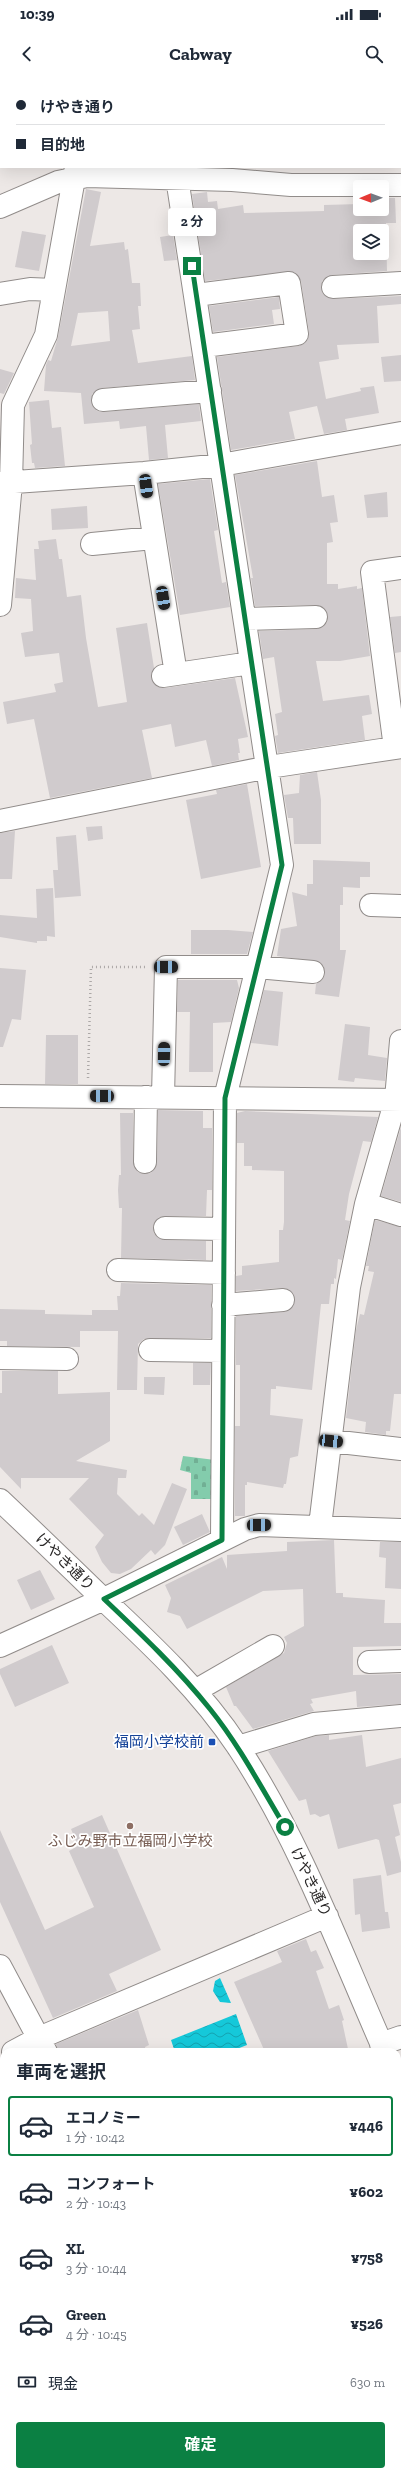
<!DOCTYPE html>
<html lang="ja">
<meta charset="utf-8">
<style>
:root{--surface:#fff;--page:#f2f2f3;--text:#1f2937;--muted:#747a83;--line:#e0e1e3;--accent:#0b8043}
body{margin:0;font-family:"Zilla Slab","Noto Sans JP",serif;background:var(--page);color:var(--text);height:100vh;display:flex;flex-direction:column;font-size:15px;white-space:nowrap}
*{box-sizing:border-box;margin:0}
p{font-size:13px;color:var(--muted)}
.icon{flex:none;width:22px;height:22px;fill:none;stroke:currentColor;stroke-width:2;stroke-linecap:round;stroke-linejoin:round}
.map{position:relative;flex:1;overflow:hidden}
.drawer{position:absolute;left:0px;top:1968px;width:401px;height:428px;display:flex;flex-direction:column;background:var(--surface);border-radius:12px 12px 0 0;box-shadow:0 4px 16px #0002}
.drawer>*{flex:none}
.guide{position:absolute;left:0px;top:0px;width:401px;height:88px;box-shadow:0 4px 16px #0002;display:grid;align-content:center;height:88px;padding:0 16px;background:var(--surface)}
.needle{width:26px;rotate:269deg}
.tools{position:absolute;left:353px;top:100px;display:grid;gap:8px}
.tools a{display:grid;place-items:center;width:36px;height:36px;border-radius:4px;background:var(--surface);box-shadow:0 4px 16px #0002;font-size:20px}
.end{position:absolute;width:18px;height:18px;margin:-9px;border:5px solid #0b8043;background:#fff;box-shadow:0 0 0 2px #fff}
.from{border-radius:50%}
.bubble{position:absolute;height:28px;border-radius:4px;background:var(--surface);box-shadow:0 4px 16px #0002;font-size:13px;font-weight:700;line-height:28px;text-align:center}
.car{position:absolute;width:12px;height:24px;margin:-12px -6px;border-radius:5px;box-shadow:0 0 3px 1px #0007;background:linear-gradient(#222 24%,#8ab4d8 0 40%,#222 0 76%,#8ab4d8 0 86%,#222 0)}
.guide b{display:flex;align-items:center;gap:14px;height:38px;font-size:15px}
.guide b+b{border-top:1px solid var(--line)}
.guide i{width:10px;height:10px;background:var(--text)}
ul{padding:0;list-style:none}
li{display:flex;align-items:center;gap:12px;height:60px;margin:0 8px 6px;padding:0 8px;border:2px solid transparent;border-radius:4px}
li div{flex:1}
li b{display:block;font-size:15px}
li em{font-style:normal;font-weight:700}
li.active{border-color:var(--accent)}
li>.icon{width:36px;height:36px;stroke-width:1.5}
h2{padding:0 16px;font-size:18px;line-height:48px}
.pay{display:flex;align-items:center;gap:10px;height:44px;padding:0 16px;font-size:15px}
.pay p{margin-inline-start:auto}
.action{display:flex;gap:8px;margin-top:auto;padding:8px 16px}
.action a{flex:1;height:46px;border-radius:4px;background:var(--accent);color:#fff;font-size:16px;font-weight:700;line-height:46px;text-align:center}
.status{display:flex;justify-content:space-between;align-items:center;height:28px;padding:0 20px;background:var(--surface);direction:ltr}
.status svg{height:11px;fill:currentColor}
header{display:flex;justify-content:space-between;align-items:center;height:52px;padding:0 16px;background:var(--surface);font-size:18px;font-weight:700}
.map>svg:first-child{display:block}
</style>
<div class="status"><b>10:39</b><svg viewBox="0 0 49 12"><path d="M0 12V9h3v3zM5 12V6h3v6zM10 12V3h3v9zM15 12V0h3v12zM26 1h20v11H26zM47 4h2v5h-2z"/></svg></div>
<header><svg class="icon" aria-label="back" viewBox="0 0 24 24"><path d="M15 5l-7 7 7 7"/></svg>Cabway<svg class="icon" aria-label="search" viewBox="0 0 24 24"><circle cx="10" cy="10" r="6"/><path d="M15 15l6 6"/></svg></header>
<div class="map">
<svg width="401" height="2396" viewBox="0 0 401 2396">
<defs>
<pattern id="cemetery-stones" width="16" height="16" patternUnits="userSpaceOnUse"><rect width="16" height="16" fill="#83ccac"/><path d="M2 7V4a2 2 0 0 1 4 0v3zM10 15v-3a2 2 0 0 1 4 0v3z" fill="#71af94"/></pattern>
<pattern id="water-waves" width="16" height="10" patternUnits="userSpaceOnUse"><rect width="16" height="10" fill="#15c8d9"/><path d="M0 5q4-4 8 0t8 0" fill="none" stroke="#13a2b0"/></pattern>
</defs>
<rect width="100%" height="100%" fill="#ede8e6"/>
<!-- cemetery -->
<path fill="url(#cemetery-stones)" d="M183,1376L215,1380V1419H191V1393L180,1390Z"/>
<!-- water -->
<path fill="url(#water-waves)" d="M220,1898L231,1923L220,1922L213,1911L215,1901Z
M236,1934L247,1965L229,1972H175L171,1960Z"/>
<!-- building -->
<path fill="#d0cbcd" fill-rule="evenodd" d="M86,109L101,112L90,166L124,162L125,170L128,169L132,203H140L141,226H138L140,249L132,250L138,283L192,276L195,300L102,308L92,314L91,321L97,331L104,332L199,324L201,341L165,345L168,378L149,380L146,346L120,349L119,341L84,344L81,313L44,311L46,285L48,280L51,281L58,257ZM108,231L110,261L71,266L78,233Z
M207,112L208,122L217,121L218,129L243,125L244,133L324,131V125L360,124V129H382V118H395L396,143H386L387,191L332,195L322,201L321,207L323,214L333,219L401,216V224L377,226L379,263L337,265L339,279L319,282L326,319L361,311L360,308L374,306L379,333L345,339L347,350L324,354L317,326L289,332L295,359L231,370L217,277L299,266L308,259L309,252L301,201L294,192L205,201L192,114ZM360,151H382V173H360Z
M22,151L46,155L39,191L15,187Z
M173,155L177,180L164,181L160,157Z
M279,217L280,229L272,230L274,244L213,252L209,226Z
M401,275V301L384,302L381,277Z
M0,289L14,293L4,314L0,313Z
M49,320L52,348L61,347L65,386L35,388L34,383H32L30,365L32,364L29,322Z
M317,381L322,417L334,415L338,442L330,443L333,462L327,463V504H338V509L357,506V509L362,508L370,576L340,581H316L323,621L369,615L372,634L362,636L365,660L278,673L275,656L278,655L275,634L282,632L274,577L263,579L259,551L317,549L327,543L328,536L326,530L316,525L255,526L251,498H253L235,395Z
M210,399L218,450L214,451L222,503L226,502L230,527L180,535L158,404Z
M387,412L388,437L367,438L364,415Z
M87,426L88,448L52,450L51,429Z
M56,459L59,479H62L67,517L81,515L86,558L98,627L127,622L116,548L147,543L154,588L151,598L158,607L165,608L235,598L248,657L238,659L240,673H238L239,680L212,686L206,660L175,667L171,644L142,650L152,698L50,718L34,639L7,644L3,622L56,612L54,604L63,602L59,573L25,577L21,553L33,551L31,519L15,518L16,498L36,500L34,469H39L38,461Z
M401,536V572L395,573L390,537Z
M317,692L321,720V764H294L293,738H288L284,715L299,713L300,695Z
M247,704L261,787L201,799L186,720L217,714L216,710Z
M102,746L103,759L88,761L86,747Z
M15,751L12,799H0V753Z
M76,755L81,816L55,818L53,790H58L56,757Z
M313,780L370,782V797H360V808L343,807V825H340V870H346L339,917L315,914L316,904L323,899L325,893L324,887L320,882L277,876L281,849L297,846L292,812L307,816V804H313Z
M53,808L55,857L47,856V861H37V863L0,857V835L37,838L36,809Z
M191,850H228L253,852L247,874H191Z
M0,888L26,890L21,940L12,939L3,967H0Z
M178,900H237L239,908L231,942L213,943V992H189L190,932H177Z
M264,910L283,912L278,966L251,963Z
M345,944L370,947L368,975L387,978L385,1001L355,998L354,1002L338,1000Z
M46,955H78V1004H45Z
M158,1030L203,1031V1048H212V1110H207L206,1136H165L159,1137L153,1147L154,1154L164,1160L206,1161V1180L121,1178L122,1128H119L118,1110L119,1095H121L120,1033H133V1082L138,1092L145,1094L151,1093L157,1083Z
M245,1031L378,1037L371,1062L363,1061L349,1114L345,1140L350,1141L342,1180L338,1179L336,1199L334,1198V1204H331L329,1224H321L312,1310L276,1306V1309H271L270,1335L303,1339L298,1376L290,1378L286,1404H284L283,1408L247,1402V1405H245V1436H235V1346H240V1285H236V1236L284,1232L290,1230L295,1219L293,1213L282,1208L236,1211V1196L242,1195V1186L279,1182V1150H283L284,1142V1091L252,1090V1086H244V1063H237V1033Z
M401,1047V1122L381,1116Z
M375,1140L401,1147V1314H394L390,1351H386V1355L365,1352L366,1342L346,1338L356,1250L360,1234L364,1235L374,1192L368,1191L369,1186H366Z
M121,1203L211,1205V1258L144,1259L138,1264L137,1310H117L118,1251H80V1267L7,1266V1261H0V1229L45,1230V1234L92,1235V1230H118L117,1216H120Z
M193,1283H211L210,1305H193Z
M2,1291H58V1314L110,1312V1361L76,1381L127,1390L126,1398H118L117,1414L139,1436L142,1433L154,1445L172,1403L187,1409L165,1465L155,1475L151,1470L131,1489L120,1494L111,1493L102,1482L95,1467L104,1455L69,1419L89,1398H21V1409L0,1387V1313H2Z
M144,1297H165L164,1315L144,1314Z
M202,1434L210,1452L183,1465L174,1447Z
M334,1460L336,1513H343V1517L385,1520L384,1543H401V1566L353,1567V1595L401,1594V1624L357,1627L356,1611L311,1619L313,1623L310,1624L314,1631L253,1649L236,1626H234L226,1607L284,1573L287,1563L284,1557L304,1546L303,1509L263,1511L187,1549L180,1536L167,1532L171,1518L165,1505L222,1477L227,1489V1475L287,1471V1462Z
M380,1462H401V1509L385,1508L386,1478L379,1477Z
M40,1490L55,1519L31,1530L17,1500Z
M52,1565L69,1603L15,1627L0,1594V1589Z
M329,1655V1660L362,1655L366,1687L401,1678V1723L393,1725L400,1755L395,1757L401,1782V1792L387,1796L379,1760L376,1759L338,1769L329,1734L320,1737L315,1734L310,1735L306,1719L299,1721L268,1671L316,1656Z
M102,1735L161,1870L109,1894L117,1911L53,1938L0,1822V1750L45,1850L94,1827L69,1771L78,1766L71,1749Z
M381,1795L385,1832H388L390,1848L362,1852L360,1834L355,1835L353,1799Z
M306,1859L311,1872L316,1870L324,1888L316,1891L329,1929L339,1925L344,1940L342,1941L348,1969L341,1972H265L234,1902L282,1882L277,1871Z
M138,1930L149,1965L145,1967L146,1972H58L56,1964Z"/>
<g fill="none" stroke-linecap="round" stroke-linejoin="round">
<defs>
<path id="minor" d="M398,0L399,1
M88,1V0
M400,25L401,41
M177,98L282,785L225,1018L222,1460
M0,127L58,102L87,96L232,100L291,105H401
M333,207L401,203
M0,214L30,209L54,210
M196,215L289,203L297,254L204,266
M103,320L210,311
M144,393L176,594
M0,403L144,393L221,385L401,353
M92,464L153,458
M0,525L11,403L13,325L46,255L76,87
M245,539L316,537
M163,596L251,583
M395,668L372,492L401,488
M0,741L269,687L401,667
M371,825L401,826
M0,1016L401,1020
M163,1017L166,887H257L313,892
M145,1082L146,1017
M366,1124L401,1135
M165,1148L224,1149
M118,1190L224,1193
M223,1225L283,1220
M150,1270L223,1271
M0,1278L67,1279
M331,1361L401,1369
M0,1420C35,1453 69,1486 104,1520C152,1565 201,1611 238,1667C300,1761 339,1868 385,1972
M320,1446L349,1207L366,1124L396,1019L401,961
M0,1566L104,1519L245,1449L259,1445L401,1450
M369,1582L401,1581
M195,1611L273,1566
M238,1667L314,1644L401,1636
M0,1886L46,1972
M381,1964L401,1957
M13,1972L39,1958L327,1836
M397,2000L401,2009
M2,2098L4,2097
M0,2208L4,2206
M397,2226L401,2225
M0,2319L4,2325
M0,2365L4,2363
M397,2375L401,2374
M40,2392L42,2396
M207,2392L208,2396
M275,2392L276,2396"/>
</defs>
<!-- minor casing -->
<use href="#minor" stroke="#918c8a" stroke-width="24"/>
<!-- path -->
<path stroke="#aca8a7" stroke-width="2.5" stroke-dasharray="1 3" stroke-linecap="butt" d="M88,998L91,887H145"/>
<!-- minor -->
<use href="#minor" stroke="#fff" stroke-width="22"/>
</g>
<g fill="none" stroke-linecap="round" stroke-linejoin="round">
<!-- route -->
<path stroke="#0b8043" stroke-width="5" d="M192,186L282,785L225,1018L222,1460L104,1519C141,1554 178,1589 210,1629C239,1665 261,1707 285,1747"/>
</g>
<!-- markers -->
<rect fill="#1a4fb4" stroke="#fff" stroke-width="1.5" x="208" y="1658" width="8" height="8" rx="2"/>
<circle fill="#8d6e63" stroke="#fff" stroke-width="1.5" cx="130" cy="1746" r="4"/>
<g text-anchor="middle" stroke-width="3.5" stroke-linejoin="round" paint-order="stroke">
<!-- street labels -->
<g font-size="15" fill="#2a2828" stroke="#fff">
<text transform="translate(65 1482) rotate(44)" y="5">けやき通り</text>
<text transform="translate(311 1802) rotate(65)" y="5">けやき通り</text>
</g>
<!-- transit labels -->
<g font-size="15" fill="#164399" stroke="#fff" text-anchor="end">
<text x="204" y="1667">福岡小学校前</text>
</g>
<!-- education labels -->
<g font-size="15" fill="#785e54" stroke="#fff">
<text x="130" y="1766">ふじみ野市立福岡小学校</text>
</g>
</g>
</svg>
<div class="tools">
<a><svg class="needle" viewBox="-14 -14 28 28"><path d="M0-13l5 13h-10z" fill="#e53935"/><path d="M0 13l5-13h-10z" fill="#747a83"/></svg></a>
<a><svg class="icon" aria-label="layers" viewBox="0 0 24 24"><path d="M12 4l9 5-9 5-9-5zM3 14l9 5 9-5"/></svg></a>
</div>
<i class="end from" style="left:285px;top:1747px"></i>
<i class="end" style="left:192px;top:186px"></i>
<div class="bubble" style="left:168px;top:128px;width:48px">2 分</div>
<i class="car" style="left:146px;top:406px;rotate:172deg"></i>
<i class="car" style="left:163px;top:518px;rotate:171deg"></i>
<i class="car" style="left:166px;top:887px;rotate:90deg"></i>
<i class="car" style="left:164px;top:974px;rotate:1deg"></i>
<i class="car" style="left:102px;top:1016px;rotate:271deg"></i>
<i class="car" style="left:331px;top:1361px;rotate:96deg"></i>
<i class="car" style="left:259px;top:1445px;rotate:89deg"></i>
<div class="guide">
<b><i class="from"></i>けやき通り</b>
<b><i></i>目的地</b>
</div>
<section class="drawer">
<h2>車両を選択</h2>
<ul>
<li class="active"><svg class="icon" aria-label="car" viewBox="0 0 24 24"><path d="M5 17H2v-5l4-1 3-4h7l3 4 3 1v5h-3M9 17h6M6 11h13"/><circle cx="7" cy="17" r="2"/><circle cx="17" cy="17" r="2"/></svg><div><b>エコノミー</b><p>1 分 · 10:42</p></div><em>¥446</em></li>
<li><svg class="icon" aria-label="car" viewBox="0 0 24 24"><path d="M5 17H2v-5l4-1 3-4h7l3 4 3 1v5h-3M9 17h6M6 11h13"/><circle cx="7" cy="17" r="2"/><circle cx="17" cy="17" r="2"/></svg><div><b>コンフォート</b><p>2 分 · 10:43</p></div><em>¥602</em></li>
<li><svg class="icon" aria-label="car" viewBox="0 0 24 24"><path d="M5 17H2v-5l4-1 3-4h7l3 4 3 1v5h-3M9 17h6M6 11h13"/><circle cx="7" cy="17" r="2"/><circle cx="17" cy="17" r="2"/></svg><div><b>XL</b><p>3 分 · 10:44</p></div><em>¥758</em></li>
<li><svg class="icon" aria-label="car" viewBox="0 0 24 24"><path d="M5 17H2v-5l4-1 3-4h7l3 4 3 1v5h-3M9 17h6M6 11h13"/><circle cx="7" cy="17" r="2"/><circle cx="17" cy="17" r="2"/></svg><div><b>Green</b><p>4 分 · 10:45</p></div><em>¥526</em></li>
</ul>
<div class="pay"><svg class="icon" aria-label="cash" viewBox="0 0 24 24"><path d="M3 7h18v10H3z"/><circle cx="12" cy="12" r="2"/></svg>現金<p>630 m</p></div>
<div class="action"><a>確定</a></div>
</section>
</div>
